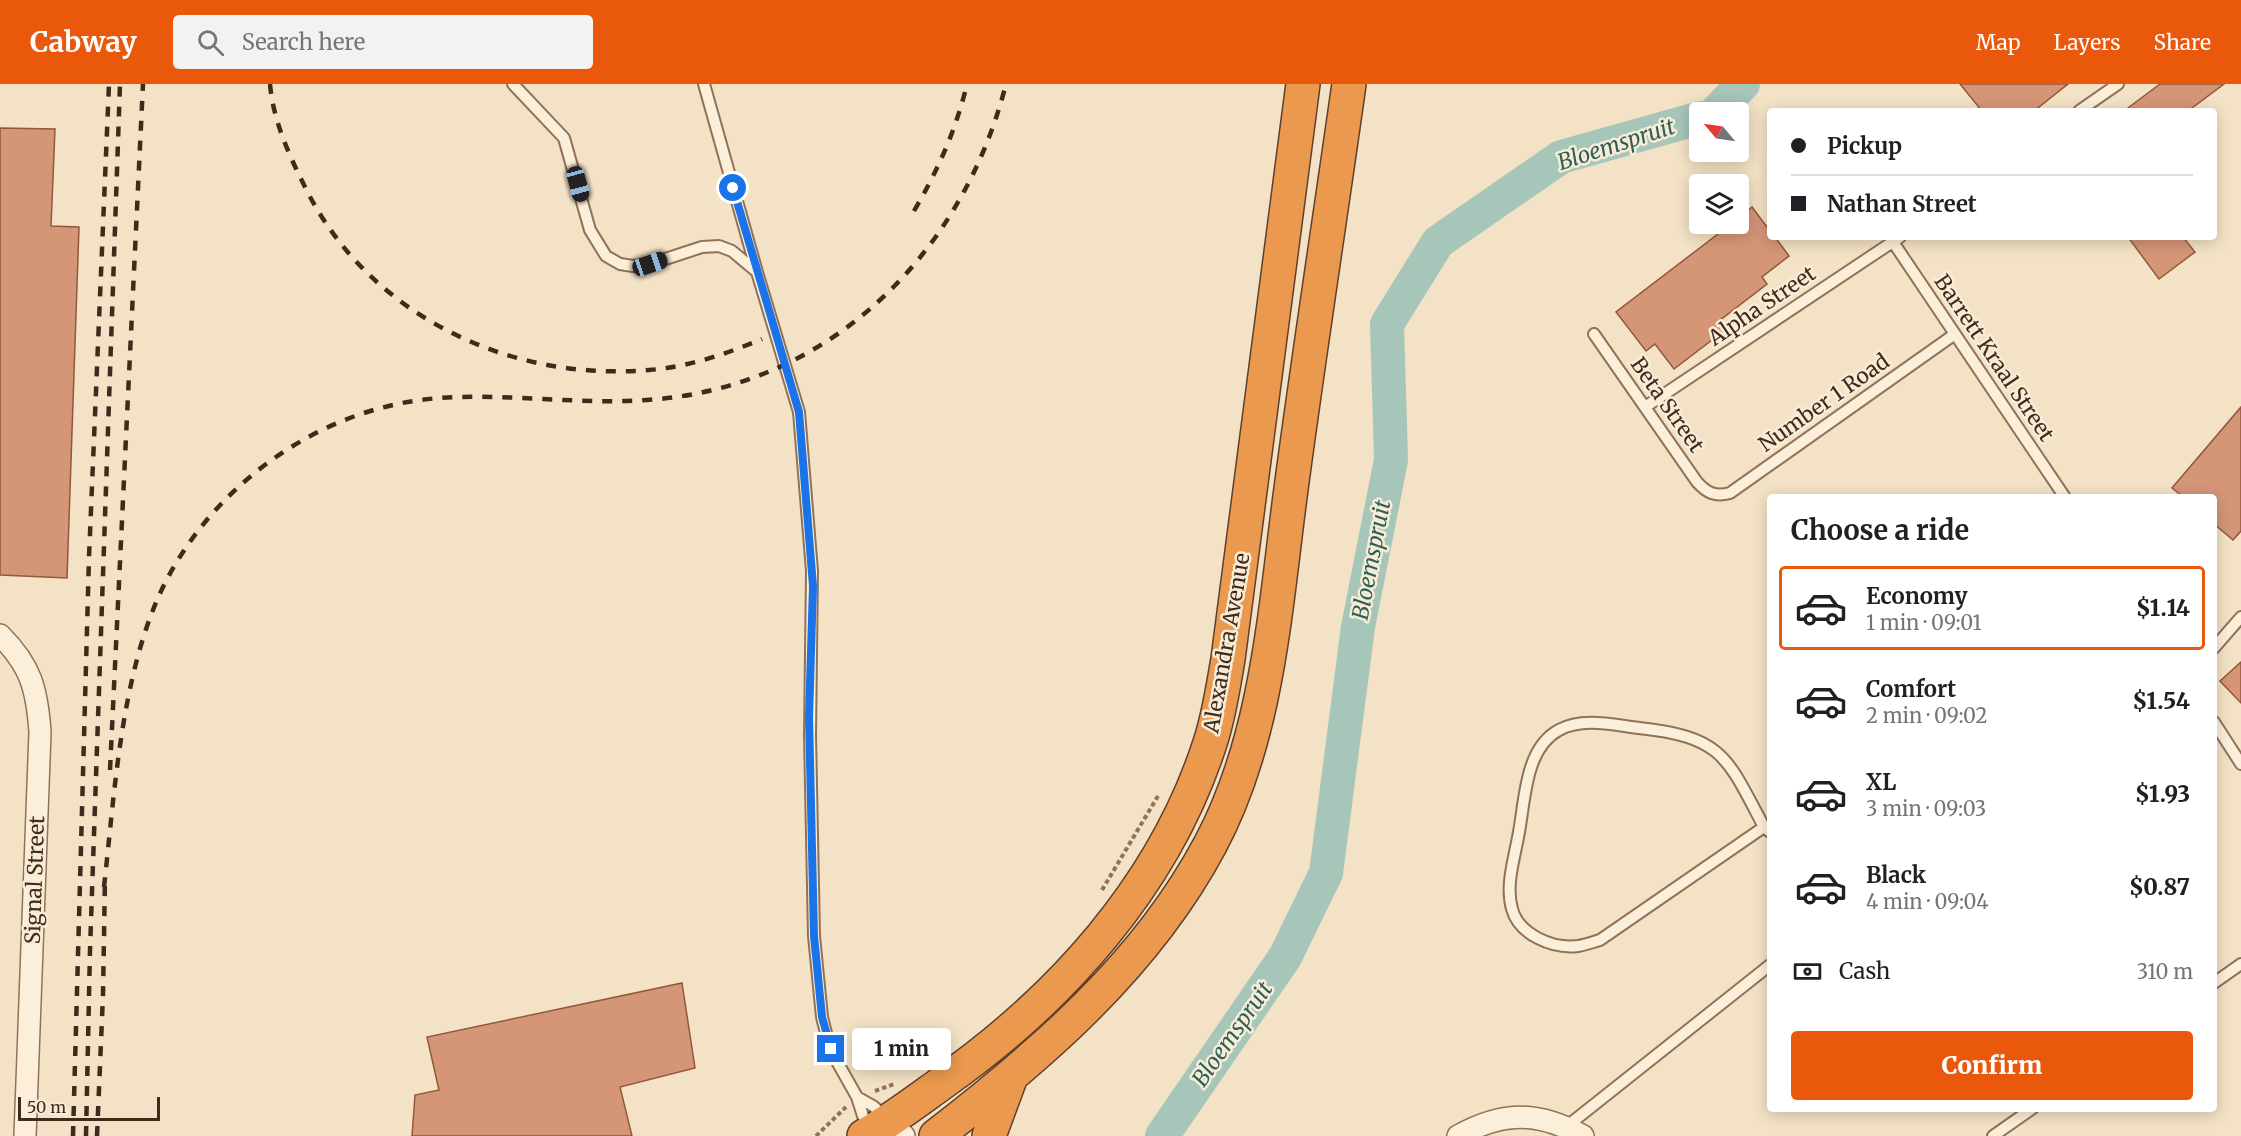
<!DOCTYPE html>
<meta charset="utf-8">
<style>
:root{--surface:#fff;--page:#f2f2f2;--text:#202124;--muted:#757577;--line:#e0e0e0;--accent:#ea580c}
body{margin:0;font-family:Merriweather,serif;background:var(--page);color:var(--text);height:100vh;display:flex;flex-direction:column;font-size:22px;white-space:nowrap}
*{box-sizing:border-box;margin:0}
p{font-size:20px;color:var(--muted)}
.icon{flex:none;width:33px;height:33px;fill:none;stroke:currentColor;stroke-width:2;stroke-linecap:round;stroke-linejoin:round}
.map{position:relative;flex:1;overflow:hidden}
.sheet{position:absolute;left:1767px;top:410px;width:450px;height:618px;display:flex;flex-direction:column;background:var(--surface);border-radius:6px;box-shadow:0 3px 15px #0003}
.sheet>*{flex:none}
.guide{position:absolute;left:1767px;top:24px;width:450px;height:132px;border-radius:6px;box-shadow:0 3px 15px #0003;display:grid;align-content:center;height:132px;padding:0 24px;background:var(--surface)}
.needle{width:39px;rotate:299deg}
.buttons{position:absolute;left:1689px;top:18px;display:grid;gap:12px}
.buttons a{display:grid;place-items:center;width:60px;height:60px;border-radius:6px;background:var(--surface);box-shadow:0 3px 15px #0003;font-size:30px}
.scale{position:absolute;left:18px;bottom:15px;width:142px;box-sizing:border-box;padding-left:6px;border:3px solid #3f2b1e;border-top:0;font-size:16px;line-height:21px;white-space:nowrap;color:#3f2b1e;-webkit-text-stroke:4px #f9ecd6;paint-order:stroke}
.end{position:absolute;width:27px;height:27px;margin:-14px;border:8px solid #1a73e8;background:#fff;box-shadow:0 0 0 3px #fff}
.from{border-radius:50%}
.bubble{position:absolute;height:42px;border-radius:6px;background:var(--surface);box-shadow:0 3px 15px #0003;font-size:20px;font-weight:800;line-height:42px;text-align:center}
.car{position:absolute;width:18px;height:36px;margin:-18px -9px;border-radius:8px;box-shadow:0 0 4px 2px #0007;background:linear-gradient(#222 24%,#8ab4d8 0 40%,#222 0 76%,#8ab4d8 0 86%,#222 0)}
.guide b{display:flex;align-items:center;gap:21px;height:57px;font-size:22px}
.guide b+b{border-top:2px solid var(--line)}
.guide i{width:15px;height:15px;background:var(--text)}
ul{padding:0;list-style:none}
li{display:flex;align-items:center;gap:18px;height:84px;margin:0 12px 9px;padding:0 12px;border:3px solid transparent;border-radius:6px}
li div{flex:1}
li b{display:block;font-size:22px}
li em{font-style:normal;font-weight:800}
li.selected{border-color:var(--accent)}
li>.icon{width:54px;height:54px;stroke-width:1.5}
h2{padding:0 24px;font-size:27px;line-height:72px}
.pay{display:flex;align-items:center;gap:15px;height:66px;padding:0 24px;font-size:22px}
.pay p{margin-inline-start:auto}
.action{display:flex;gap:12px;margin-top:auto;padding:12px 24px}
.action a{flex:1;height:69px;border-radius:6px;background:var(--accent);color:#fff;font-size:24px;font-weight:800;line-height:69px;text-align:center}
header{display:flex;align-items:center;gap:36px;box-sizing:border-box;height:84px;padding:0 30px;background:var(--accent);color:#fff}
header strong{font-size:28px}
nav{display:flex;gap:33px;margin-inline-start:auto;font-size:21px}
.search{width:420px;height:54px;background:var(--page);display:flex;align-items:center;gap:15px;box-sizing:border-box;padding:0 21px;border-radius:6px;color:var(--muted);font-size:22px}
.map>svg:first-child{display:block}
</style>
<header>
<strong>Cabway</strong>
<div class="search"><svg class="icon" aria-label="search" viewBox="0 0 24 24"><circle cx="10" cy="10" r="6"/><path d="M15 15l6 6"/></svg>Search here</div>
<nav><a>Map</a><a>Layers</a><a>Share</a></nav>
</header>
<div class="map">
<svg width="2241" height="1052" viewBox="0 0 2241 1052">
<rect width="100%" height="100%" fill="#f3e2c5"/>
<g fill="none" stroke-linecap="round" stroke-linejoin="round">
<!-- river -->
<path stroke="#a7c6ba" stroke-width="34" d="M1716,28L1743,0
M1162,1052L1285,873L1326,789L1358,543L1391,376L1387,240L1438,158L1561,73L1700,34"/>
</g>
<!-- building -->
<path fill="#d59677" stroke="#93573b" stroke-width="1.5" d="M1960,0H2068L2034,27H1982Z
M2160,0H2224L2188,27H2124Z
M0,44L55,45L51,142L79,143L67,494L0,491Z
M1752,123L1770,147V153H1775L1789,172L1762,193L1767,200L1719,237L1725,246L1674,285L1655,260L1646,267L1616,228L1731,140H1738V134Z
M2128,153H2183L2195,168L2159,195Z
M2241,323V447L2233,456L2214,440V412H2182L2172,404Z
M2241,578V619L2220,597Z
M682,899L695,984L620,1003L632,1052H412L415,1011L439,1006L427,953Z"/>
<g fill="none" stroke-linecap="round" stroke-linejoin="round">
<defs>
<path id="lane" d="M513,0L564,54L590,146L606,172L620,180L633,182L650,180L702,163L719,162L732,167L757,188L799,328L812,487L810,651L814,852L822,933L830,965L857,1013L863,1032L872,1045
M704,0L757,188
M2079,27L2118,0
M1893,158L2064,412
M1594,250L1697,398C1707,409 1715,413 1730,409L1955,250
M1645,323L1900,153
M2214,564L2241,533
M2214,638L2241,680
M1764,743L1600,856C1593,858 1585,861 1578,862C1553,865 1519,851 1512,825C1505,801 1515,772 1519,748C1525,716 1525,664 1559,646C1583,633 1613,641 1639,644C1723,653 1727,673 1764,743L1770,748
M2214,899L2241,880
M857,1013L873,1022L886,1034
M1566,1043L1770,881
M1993,1052L2033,1024"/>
<path id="street" d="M0,551C31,582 37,605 40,648L25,1052
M888,1036L904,1052
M1458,1052C1503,1027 1538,1027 1583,1052"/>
<path id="highway" d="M864,1052C890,1037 914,1019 939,1001C1059,917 1164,802 1210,659C1219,632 1223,604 1228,575L1303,0
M936,1052C1042,970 1146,881 1210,761C1268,653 1275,524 1291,405C1309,270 1330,135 1349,0
M989,1052L1010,995"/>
</defs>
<!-- lane casing -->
<use href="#lane" stroke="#917258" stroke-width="14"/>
<!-- street casing -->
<use href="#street" stroke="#917258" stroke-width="24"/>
<!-- highway casing -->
<use href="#highway" stroke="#5e402d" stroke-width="36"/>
<!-- path -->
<path stroke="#917258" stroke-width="4" stroke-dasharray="4.5 3" stroke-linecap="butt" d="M1102,806L1158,712
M875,1007L894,1000
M816,1052L846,1023"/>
<!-- lane -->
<use href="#lane" stroke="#fcefda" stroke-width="10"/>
<!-- street -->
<use href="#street" stroke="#fcefda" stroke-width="21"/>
<!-- highway -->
<use href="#highway" stroke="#ea994e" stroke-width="33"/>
<!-- rail -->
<path stroke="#3f2b1e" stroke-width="4.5" stroke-dasharray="10 10" stroke-linecap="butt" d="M270,0C273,36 289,71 305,103C368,231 509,298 649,286C688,283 726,270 762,255
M914,127C938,86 956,46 967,0
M110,686L143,0
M104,803C115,706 121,587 165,499C217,397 324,322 440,314C509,309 578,321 647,316C828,304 962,172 1006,0
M73,1052L89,473L109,0
M86,1052L90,866L120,0
M97,1052L103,911L105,794"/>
</g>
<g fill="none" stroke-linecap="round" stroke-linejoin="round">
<!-- route -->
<path stroke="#1a73e8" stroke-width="8" d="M733,104L799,328L813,502L809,633L814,852L822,933L831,965"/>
</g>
<g text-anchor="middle" stroke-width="5" stroke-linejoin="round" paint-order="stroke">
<!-- street labels -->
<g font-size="21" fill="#3f2b1e" stroke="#f9ecd6">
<text transform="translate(1762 222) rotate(-34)" y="7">Alpha Street</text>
<text transform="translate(1994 274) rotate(56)" y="7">Barrett Kraal Street</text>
<text transform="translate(1824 319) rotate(-35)" y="7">Number 1 Road</text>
<text transform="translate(1667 321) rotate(55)" y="7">Beta Street</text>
<text transform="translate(1227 559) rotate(-80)" y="7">Alexandra Avenue</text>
<text transform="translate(35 796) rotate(-88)" y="7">Signal Street</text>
</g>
<!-- water labels -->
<g font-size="22" font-style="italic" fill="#2c6059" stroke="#f9ecd6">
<text transform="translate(1616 60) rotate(-18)" y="8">Bloemspruit</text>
<text transform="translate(1371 476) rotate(-79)" y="8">Bloemspruit</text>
<text transform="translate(1232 950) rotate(-55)" y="8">Bloemspruit</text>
</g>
</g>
</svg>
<div class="buttons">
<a><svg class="needle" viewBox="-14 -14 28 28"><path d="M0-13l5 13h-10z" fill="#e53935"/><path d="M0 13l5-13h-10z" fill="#757577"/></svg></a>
<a><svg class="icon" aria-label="layers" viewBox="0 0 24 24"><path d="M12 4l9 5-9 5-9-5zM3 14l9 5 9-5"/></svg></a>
</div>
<div class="scale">50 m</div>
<i class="end from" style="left:733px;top:104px"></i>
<i class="end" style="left:831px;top:965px"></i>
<div class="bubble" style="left:852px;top:944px;width:99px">1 min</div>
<i class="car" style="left:578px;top:100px;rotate:165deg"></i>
<i class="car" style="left:650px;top:180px;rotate:71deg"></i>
<div class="guide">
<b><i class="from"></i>Pickup</b>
<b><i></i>Nathan Street</b>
</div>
<section class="sheet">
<h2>Choose a ride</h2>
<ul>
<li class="selected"><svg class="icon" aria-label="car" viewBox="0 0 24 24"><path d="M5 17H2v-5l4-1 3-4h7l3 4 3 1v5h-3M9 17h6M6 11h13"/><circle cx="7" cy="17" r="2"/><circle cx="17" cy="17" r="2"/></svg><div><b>Economy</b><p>1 min · 09:01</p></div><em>$1.14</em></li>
<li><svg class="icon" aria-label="car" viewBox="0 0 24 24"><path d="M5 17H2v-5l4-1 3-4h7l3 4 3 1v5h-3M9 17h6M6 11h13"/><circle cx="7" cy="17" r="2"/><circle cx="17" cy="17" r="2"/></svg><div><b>Comfort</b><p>2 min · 09:02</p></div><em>$1.54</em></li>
<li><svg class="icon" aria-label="car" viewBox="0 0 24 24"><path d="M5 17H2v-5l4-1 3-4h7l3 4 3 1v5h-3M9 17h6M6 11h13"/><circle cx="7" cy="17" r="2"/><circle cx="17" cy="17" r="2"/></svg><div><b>XL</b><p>3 min · 09:03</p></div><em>$1.93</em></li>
<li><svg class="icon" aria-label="car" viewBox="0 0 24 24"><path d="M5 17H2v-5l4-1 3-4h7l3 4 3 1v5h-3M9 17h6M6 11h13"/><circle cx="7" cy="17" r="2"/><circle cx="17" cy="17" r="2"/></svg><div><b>Black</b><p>4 min · 09:04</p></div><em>$0.87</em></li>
</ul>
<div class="pay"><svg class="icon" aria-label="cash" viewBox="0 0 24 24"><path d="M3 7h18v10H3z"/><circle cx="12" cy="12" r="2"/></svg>Cash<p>310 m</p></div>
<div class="action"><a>Confirm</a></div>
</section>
</div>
